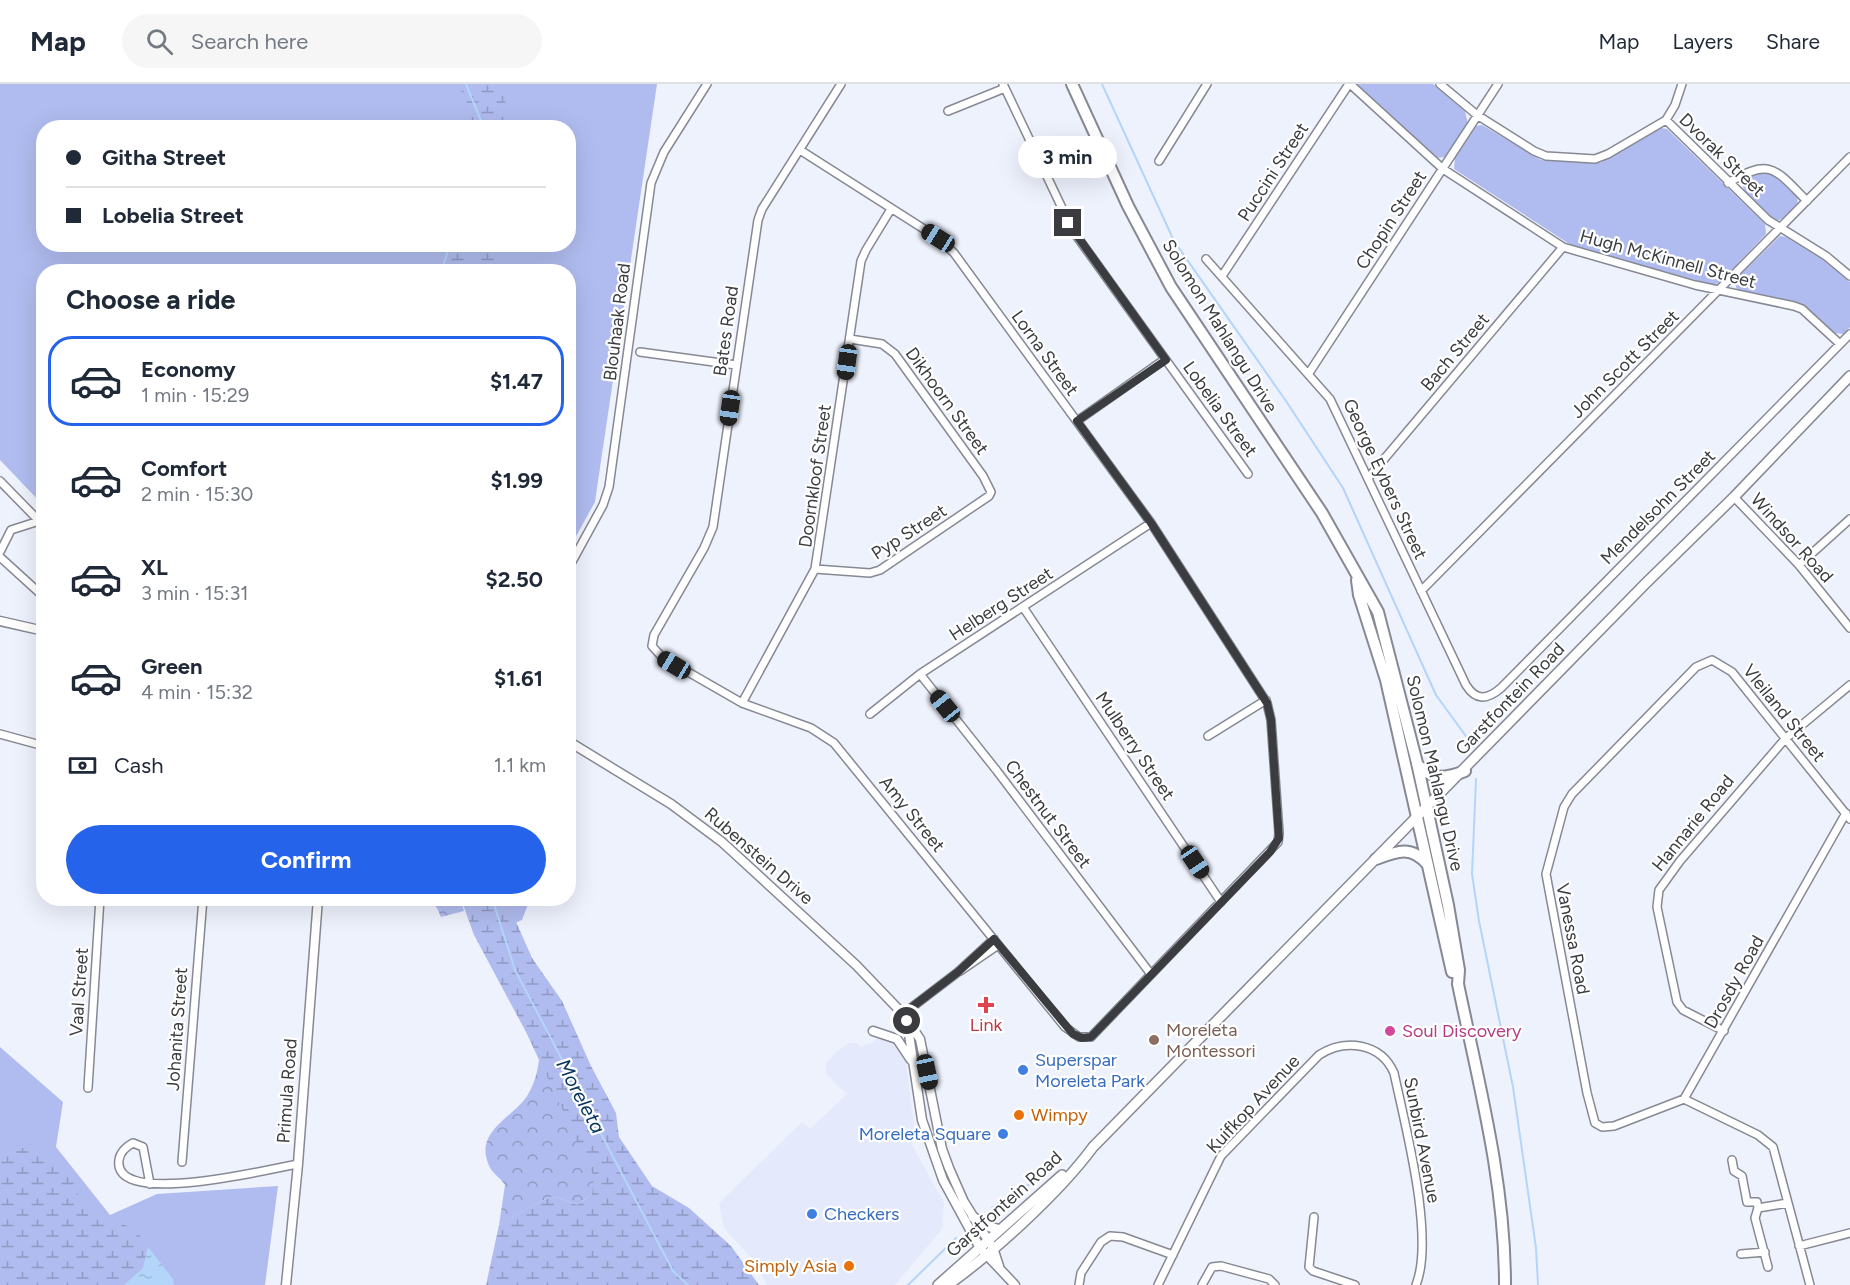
<!DOCTYPE html>
<meta charset="utf-8">
<style>
:root{--surface:#fff;--page:#f6f6f7;--text:#1f2937;--muted:#747a83;--line:#e0e1e3;--accent:#2563eb}
body{margin:0;font-family:Figtree,sans-serif;background:var(--page);color:var(--text);height:100vh;display:flex;flex-direction:column;font-size:22px;white-space:nowrap}
*{box-sizing:border-box;margin:0}
p{font-size:20px;color:var(--muted)}
.icon{flex:none;width:33px;height:33px;fill:none;stroke:currentColor;stroke-width:2;stroke-linecap:round;stroke-linejoin:round}
.map{position:relative;flex:1;overflow:hidden}
.panel{position:absolute;left:36px;top:180px;width:540px;height:642px;display:flex;flex-direction:column;background:var(--surface);border-radius:24px;box-shadow:0 6px 24px #0002}
.panel>*{flex:none}
.top-card{position:absolute;left:36px;top:36px;width:540px;height:132px;border-radius:24px;box-shadow:0 6px 24px #0002;display:grid;align-content:center;height:132px;padding:0 30px;background:var(--surface)}
.end{position:absolute;width:27px;height:27px;margin:-14px;border:8px solid #3a3c40;background:#fff;box-shadow:0 0 0 3px #fff}
.from{border-radius:50%}
.bubble{position:absolute;height:42px;border-radius:21px;background:var(--surface);box-shadow:0 6px 24px #0002;font-size:20px;font-weight:700;line-height:42px;text-align:center}
.car{position:absolute;width:18px;height:36px;margin:-18px -9px;border-radius:8px;box-shadow:0 0 4px 2px #0007;background:linear-gradient(#222 24%,#8ab4d8 0 40%,#222 0 76%,#8ab4d8 0 86%,#222 0)}
.top-card b{display:flex;align-items:center;gap:21px;height:57px;font-size:22px}
.top-card b+b{border-top:2px solid var(--line)}
.top-card i{width:15px;height:15px;background:var(--text)}
ul{padding:0;list-style:none}
li{display:flex;align-items:center;gap:18px;height:90px;margin:0 12px 9px;padding:0 18px;border:3px solid transparent;border-radius:24px}
li div{flex:1}
li b{display:block;font-size:22px}
li em{font-style:normal;font-weight:700}
li.active{border-color:var(--accent)}
li>.icon{width:54px;height:54px;stroke-width:1.5}
h2{padding:0 30px;font-size:27px;line-height:72px}
.pay{display:flex;align-items:center;gap:15px;height:66px;padding:0 30px;font-size:22px}
.pay p{margin-inline-start:auto}
.cta{display:flex;gap:12px;margin-top:auto;padding:12px 30px}
.cta a{flex:1;height:69px;border-radius:36px;background:var(--accent);color:#fff;font-size:24px;font-weight:700;line-height:69px;text-align:center}
header{display:flex;align-items:center;gap:36px;box-sizing:border-box;height:84px;padding:0 30px;background:var(--surface);border-bottom:2px solid var(--line)}
header strong{font-size:28px}
nav{display:flex;gap:33px;margin-inline-start:auto;font-size:21px}
.search{width:420px;height:54px;background:var(--page);display:flex;align-items:center;gap:15px;box-sizing:border-box;padding:0 21px;border-radius:33px;color:var(--muted);font-size:22px}
.map>svg:first-child{display:block}
</style>
<header>
<strong>Map</strong>
<div class="search"><svg class="icon" aria-label="search" viewBox="0 0 24 24"><circle cx="10" cy="10" r="6"/><path d="M15 15l6 6"/></svg>Search here</div>
<nav><a>Map</a><a>Layers</a><a>Share</a></nav>
</header>
<div class="map">
<svg width="1850" height="1201" viewBox="0 0 1850 1201">
<defs>
<pattern id="forest-crowns" width="20" height="18" patternUnits="userSpaceOnUse" patternTransform="scale(1.5)"><rect width="20" height="18" fill="#b0bcef"/><path d="M2 6a3 3 0 1 1 6 0M12 15a3 3 0 1 1 6 0" fill="none" stroke="#909ac3"/></pattern>
<pattern id="wetland-marsh" width="20" height="14" patternUnits="userSpaceOnUse" patternTransform="scale(1.5)"><rect width="20" height="14" fill="#b0bcef"/><path d="M1 5h8M5 5V1M11 12h8M15 12V8" fill="none" stroke="#909ac3"/></pattern>
<pattern id="water-ripples" width="26" height="14" patternUnits="userSpaceOnUse" patternTransform="scale(1.5)"><rect width="26" height="14" fill="#b3d5fa"/><path d="M2 4q2-2 4 0t4 0M15 11q2-2 4 0t4 0" fill="none" stroke="#9bb8d7"/></pattern>
</defs>
<rect width="100%" height="100%" fill="#eef2fd"/>
<!-- built -->
<path fill="#e4e9fc" d="M879,952L895,956L905,972L914,1041L912,1061L944,1119L942,1145L895,1201H767L756,1179L724,1144L719,1119L802,1038L810,1045L847,1010L826,990V979L835,969L849,959H857L860,963L872,959Z"/>
<!-- green -->
<path fill="#b0bcef" fill-rule="evenodd" d="M0,0H657L597,404L595,418L569,465L568,188H44L43,421L0,376ZM44,44H568V160H44Z
M1354,0H1433L1465,27L1468,40L1446,73L1435,74Z
M1482,41L1541,76L1600,79L1661,44L1667,45L1765,140L1766,150L1720,198L1714,201L1574,163L1454,85L1455,74L1476,42Z
M1762,87L1777,93L1797,113L1798,120C1793,125 1786,134 1779,136C1768,138 1741,107 1741,97L1749,90Z
M1780,152L1786,153L1825,177L1850,198V243L1844,250L1834,249L1803,221L1737,206L1735,199L1737,194Z
M0,963L63,1018L56,1063L110,1131L157,1110L278,1102L265,1201H0Z"/>
<!-- forest -->
<path fill="url(#forest-crowns)" d="M428,815H461L464,827L441,833L437,824Z
M506,815H530L522,836L515,839Z
M539,975L595,1093L592,1110L577,1121C570,1118 561,1114 554,1113C546,1112 510,1135 499,1141L505,1101C500,1093 491,1089 488,1079C476,1049 510,1034 525,1015C533,1004 538,988 539,975Z"/>
<!-- wetland -->
<path fill="url(#wetland-marsh)" d="M459,0H504L507,34L515,43H474Z
M438,161V160L515,161L506,187H436L444,167Z
M461,815H506L532,874L562,917L591,982L616,1029L619,1053L652,1102L689,1124L731,1162L759,1201H486L499,1141C509,1135 546,1112 554,1113C561,1114 570,1118 577,1121L592,1110L594,1093L526,948L474,851Z
M20,1063L68,1082L77,1094L78,1115L91,1135C119,1139 132,1137 148,1163C144,1179 139,1192 124,1201H0V1068L6,1064Z"/>
<!-- water -->
<path fill="url(#water-ripples)" d="M148,1163L173,1195L174,1201H124L143,1184Z"/>
<g fill="none" stroke-linecap="round" stroke-linejoin="round">
<!-- stream -->
<path stroke="#b3d5fa" stroke-width="2" d="M466,0L484,44
M1102,0L1174,157L1286,317L1343,404L1436,611L1468,655
M441,188L450,160
M1476,695L1472,790L1479,837L1513,1003L1536,1164L1538,1201
M492,814L515,886L673,1187L688,1201
M992,1124L1009,1111L1036,1097
M908,1201L956,1154"/>
<defs>
<path id="minor" d="M1003,0L1073,147L1248,390
M1350,0L1443,85L1563,163L1695,201L1794,222L1802,225L1840,260
M1440,0L1477,31L1534,67L1546,72L1595,75L1608,70L1666,36L1675,21L1682,0
M948,27L1005,4
M1666,36L1768,136L1826,172L1850,192
M800,66L938,154L954,169L1151,439L1267,619L1271,636L1279,749L1278,758L1091,953H1079L1065,943L834,659L811,644L742,619L662,573L652,562L654,551L704,464L713,443L758,136L762,125L841,0
M1159,77L1207,0
M1728,99C1771,73 1775,85 1807,117
M1206,175L1330,315L1466,601C1476,617 1487,616 1501,604L1850,250
M1222,192L1349,0
M640,268L736,281
M1309,289L1498,0
M1077,337L1165,275
M1369,393L1563,163
M0,397L44,442
M1734,413L1799,481L1850,544
M0,468L11,446L39,437
M0,473L44,513
M1799,481L1850,435
M568,485L603,421L609,403L651,99L664,68L707,0
M815,485L870,489L880,486L989,412L991,408L983,392L895,270L882,260L850,255
M1421,507L1850,73
M1023,523L1221,818
M920,590L997,687L1150,889
M742,619L815,485L861,177L866,166L891,125
M870,630L920,590L1151,439
M0,650L44,662
M1208,652L1266,616
M1846,729L1684,1015L1614,1042L1602,1043L1595,1039L1587,1009L1546,790L1564,723L1572,710L1696,583L1712,576L1732,588L1850,735
M960,887L998,861
M903,930L958,888L994,855
M1724,947L1683,926L1677,918L1657,823L1659,806L1680,777L1785,655L1850,601
M88,1004L100,814
M1684,1015L1758,1051L1773,1063L1810,1201
M1732,1076L1734,1087L1742,1092L1747,1118H1757L1758,1124L1788,1119
M182,1078L203,814
M150,1100L143,1063L133,1059C127,1062 120,1068 119,1076C112,1125 273,1084 298,1080
M1758,1124L1755,1134L1768,1183
M1314,1133L1309,1183L1313,1187L1355,1201
M1799,1162L1850,1149
M1741,1170L1765,1168
M1079,1201L1081,1189L1101,1158L1110,1152L1123,1153L1173,1171
M1158,1201L1221,1072L1319,971C1345,954 1381,959 1394,989C1405,1041 1435,1153 1416,1201
M1202,1201L1212,1183L1221,1182L1269,1195L1275,1201"/>
<path id="tertiary" d="M0,537L44,547
M568,657L671,720L722,758L856,881L903,930L920,955L942,1065L949,1084L964,1118L993,1164L999,1182
M907,937L922,1036L943,1096L980,1164L1015,1201
M873,947L897,955L911,976
M286,1201L298,1080L318,814"/>
<path id="secondary" d="M973,1133L987,1142L1000,1146
M938,1201L1062,1091
M948,1201C994,1168 1059,1109 1093,1063L1645,500L1734,413L1850,292"/>
<path id="primary" d="M1072,0L1128,122L1171,203L1322,429L1378,528L1417,679L1448,821L1459,886L1458,900C1479,1001 1505,1097 1505,1201
M1357,496L1359,511L1386,596L1452,888
M1417,680C1432,696 1445,695 1465,687
M1376,775C1397,767 1412,761 1428,781"/>
</defs>
<!-- minor casing -->
<use href="#minor" stroke="#868993" stroke-width="10"/>
<!-- tertiary casing -->
<use href="#tertiary" stroke="#868993" stroke-width="11"/>
<!-- secondary casing -->
<use href="#secondary" stroke="#868993" stroke-width="12"/>
<!-- primary casing -->
<use href="#primary" stroke="#868993" stroke-width="14"/>
<!-- minor -->
<use href="#minor" stroke="#fff" stroke-width="7"/>
<!-- tertiary -->
<use href="#tertiary" stroke="#fff" stroke-width="8"/>
<!-- secondary -->
<use href="#secondary" stroke="#fff" stroke-width="9"/>
<!-- primary -->
<use href="#primary" stroke="#fff" stroke-width="10"/>
</g>
<g fill="none" stroke-linecap="round" stroke-linejoin="round">
<!-- route -->
<path stroke="#3a3c40" stroke-width="8" d="M907,937L903,930L958,888L994,855L1073,950L1082,954L1091,953L1270,768L1279,754L1271,636L1267,619L1151,439L1077,337L1166,276L1068,139"/>
</g>
<!-- markers -->
<path fill="#e0444e" stroke="#fff" stroke-width="2" d="M983 912h6v6h6v6h-6v6h-6v-6h-6v-6h6z"/>
<circle fill="#d1479c" stroke="#fff" stroke-width="2" cx="1390" cy="947" r="6"/>
<circle fill="#8d6e63" stroke="#fff" stroke-width="2" cx="1154" cy="956" r="6"/>
<g fill="#3f7fe0" stroke="#fff" stroke-width="2">
<circle cx="1023" cy="986" r="6"/>
<circle cx="1003" cy="1050" r="6"/>
<circle cx="812" cy="1130" r="6"/>
</g>
<g fill="#e8710a" stroke="#fff" stroke-width="2">
<circle cx="1019" cy="1031" r="6"/>
<circle cx="849" cy="1182" r="6"/>
</g>
<g text-anchor="middle" stroke-width="4.5" stroke-linejoin="round" paint-order="stroke">
<!-- street labels -->
<g font-size="18" fill="#3a3c40" stroke="#fff">
<text transform="translate(1722 71) rotate(44)" y="6">Dvorak Street</text>
<text transform="translate(1273 88) rotate(-57)" y="6">Puccini Street</text>
<text transform="translate(1391 136) rotate(-57)" y="6">Chopin Street</text>
<text transform="translate(1668 175) rotate(15)" y="6">Hugh McKinnell Street</text>
<text transform="translate(617 238) rotate(-83)" y="6">Blouhaak Road</text>
<text transform="translate(1220 242) rotate(58)" y="6">Solomon Mahlangu Drive</text>
<text transform="translate(726 247) rotate(-82)" y="6">Bates Road</text>
<text transform="translate(1455 268) rotate(-50)" y="6">Bach Street</text>
<text transform="translate(1045 269) rotate(54)" y="6">Lorna Street</text>
<text transform="translate(1625 280) rotate(-45)" y="6">John Scott Street</text>
<text transform="translate(947 317) rotate(54)" y="6">Dikhoorn Street</text>
<text transform="translate(1220 325) rotate(54)" y="6">Lobelia Street</text>
<text transform="translate(815 392) rotate(-82)" y="6">Doornkloof Street</text>
<text transform="translate(1385 395) rotate(65)" y="6">George Eybers Street</text>
<text transform="translate(1658 423) rotate(-45)" y="6">Mendelsohn Street</text>
<text transform="translate(909 448) rotate(-33)" y="6">Pyp Street</text>
<text transform="translate(1792 454) rotate(48)" y="6">Windsor Road</text>
<text transform="translate(1001 520) rotate(-33)" y="6">Helberg Street</text>
<text transform="translate(1510 615) rotate(-46)" y="6">Garstfontein Road</text>
<text transform="translate(1784 629) rotate(51)" y="6">Vleiland Street</text>
<text transform="translate(1135 662) rotate(56)" y="6">Mulberry Street</text>
<text transform="translate(1435 689) rotate(77)" y="6">Solomon Mahlangu Drive</text>
<text transform="translate(912 730) rotate(51)" y="6">Amy Street</text>
<text transform="translate(1048 730) rotate(53)" y="6">Chestnut Street</text>
<text transform="translate(1693 739) rotate(-51)" y="6">Hannarie Road</text>
<text transform="translate(759 772) rotate(41)" y="6">Rubenstein Drive</text>
<text transform="translate(1573 855) rotate(79)" y="6">Vanessa Road</text>
<text transform="translate(1734 898) rotate(-61)" y="6">Drosdy Road</text>
<text transform="translate(79 908) rotate(-86)" y="6">Vaal Street</text>
<text transform="translate(177 945) rotate(-86)" y="6">Johanita Street</text>
<text transform="translate(287 1007) rotate(-86)" y="6">Primula Road</text>
<text transform="translate(1253 1020) rotate(-47)" y="6">Kuifkop Avenue</text>
<text transform="translate(1422 1056) rotate(79)" y="6">Sunbird Avenue</text>
<text transform="translate(1004 1120) rotate(-42)" y="6">Garstfontein Road</text>
</g>
<!-- health labels -->
<g font-size="18" fill="#be3a42" stroke="#fff">
<text x="986" y="947">Link</text>
</g>
<!-- education labels -->
<g font-size="18" fill="#785e54" stroke="#fff" text-anchor="start">
<text x="1166" y="952">Moreleta<tspan x="1166" dy="21">Montessori</tspan></text>
</g>
<!-- hotel labels -->
<g font-size="18" fill="#b23c85" stroke="#fff" text-anchor="start">
<text x="1402" y="953">Soul Discovery</text>
</g>
<!-- shop labels -->
<g font-size="18" fill="#366cbe" stroke="#fff" text-anchor="start">
<text x="1035" y="982">Superspar<tspan x="1035" dy="21">Moreleta Park</tspan></text>
<text x="991" y="1056" text-anchor="end">Moreleta Square</text>
<text x="824" y="1136">Checkers</text>
</g>
<!-- food labels -->
<g font-size="18" fill="#c56008" stroke="#fff" text-anchor="start">
<text x="1031" y="1037">Wimpy</text>
<text x="837" y="1188" text-anchor="end">Simply Asia</text>
</g>
<!-- water labels -->
<g font-size="20" font-style="italic" fill="#073760" stroke="#fff">
<text transform="translate(581 1012) rotate(62)" y="7">Moreleta</text>
</g>
</g>
</svg>
<i class="end from" style="left:907px;top:937px"></i>
<i class="end" style="left:1068px;top:139px"></i>
<div class="bubble" style="left:1018px;top:52px;width:99px">3 min</div>
<i class="car" style="left:938px;top:154px;rotate:302deg"></i>
<i class="car" style="left:847px;top:278px;rotate:188deg"></i>
<i class="car" style="left:730px;top:324px;rotate:188deg"></i>
<i class="car" style="left:674px;top:581px;rotate:301deg"></i>
<i class="car" style="left:945px;top:622px;rotate:321deg"></i>
<i class="car" style="left:1195px;top:778px;rotate:146deg"></i>
<i class="car" style="left:927px;top:988px;rotate:168deg"></i>
<div class="top-card">
<b><i class="from"></i>Githa Street</b>
<b><i></i>Lobelia Street</b>
</div>
<section class="panel">
<h2>Choose a ride</h2>
<ul>
<li class="active"><svg class="icon" aria-label="car" viewBox="0 0 24 24"><path d="M5 17H2v-5l4-1 3-4h7l3 4 3 1v5h-3M9 17h6M6 11h13"/><circle cx="7" cy="17" r="2"/><circle cx="17" cy="17" r="2"/></svg><div><b>Economy</b><p>1 min · 15:29</p></div><em>$1.47</em></li>
<li><svg class="icon" aria-label="car" viewBox="0 0 24 24"><path d="M5 17H2v-5l4-1 3-4h7l3 4 3 1v5h-3M9 17h6M6 11h13"/><circle cx="7" cy="17" r="2"/><circle cx="17" cy="17" r="2"/></svg><div><b>Comfort</b><p>2 min · 15:30</p></div><em>$1.99</em></li>
<li><svg class="icon" aria-label="car" viewBox="0 0 24 24"><path d="M5 17H2v-5l4-1 3-4h7l3 4 3 1v5h-3M9 17h6M6 11h13"/><circle cx="7" cy="17" r="2"/><circle cx="17" cy="17" r="2"/></svg><div><b>XL</b><p>3 min · 15:31</p></div><em>$2.50</em></li>
<li><svg class="icon" aria-label="car" viewBox="0 0 24 24"><path d="M5 17H2v-5l4-1 3-4h7l3 4 3 1v5h-3M9 17h6M6 11h13"/><circle cx="7" cy="17" r="2"/><circle cx="17" cy="17" r="2"/></svg><div><b>Green</b><p>4 min · 15:32</p></div><em>$1.61</em></li>
</ul>
<div class="pay"><svg class="icon" aria-label="cash" viewBox="0 0 24 24"><path d="M3 7h18v10H3z"/><circle cx="12" cy="12" r="2"/></svg>Cash<p>1.1 km</p></div>
<div class="cta"><a>Confirm</a></div>
</section>
</div>
